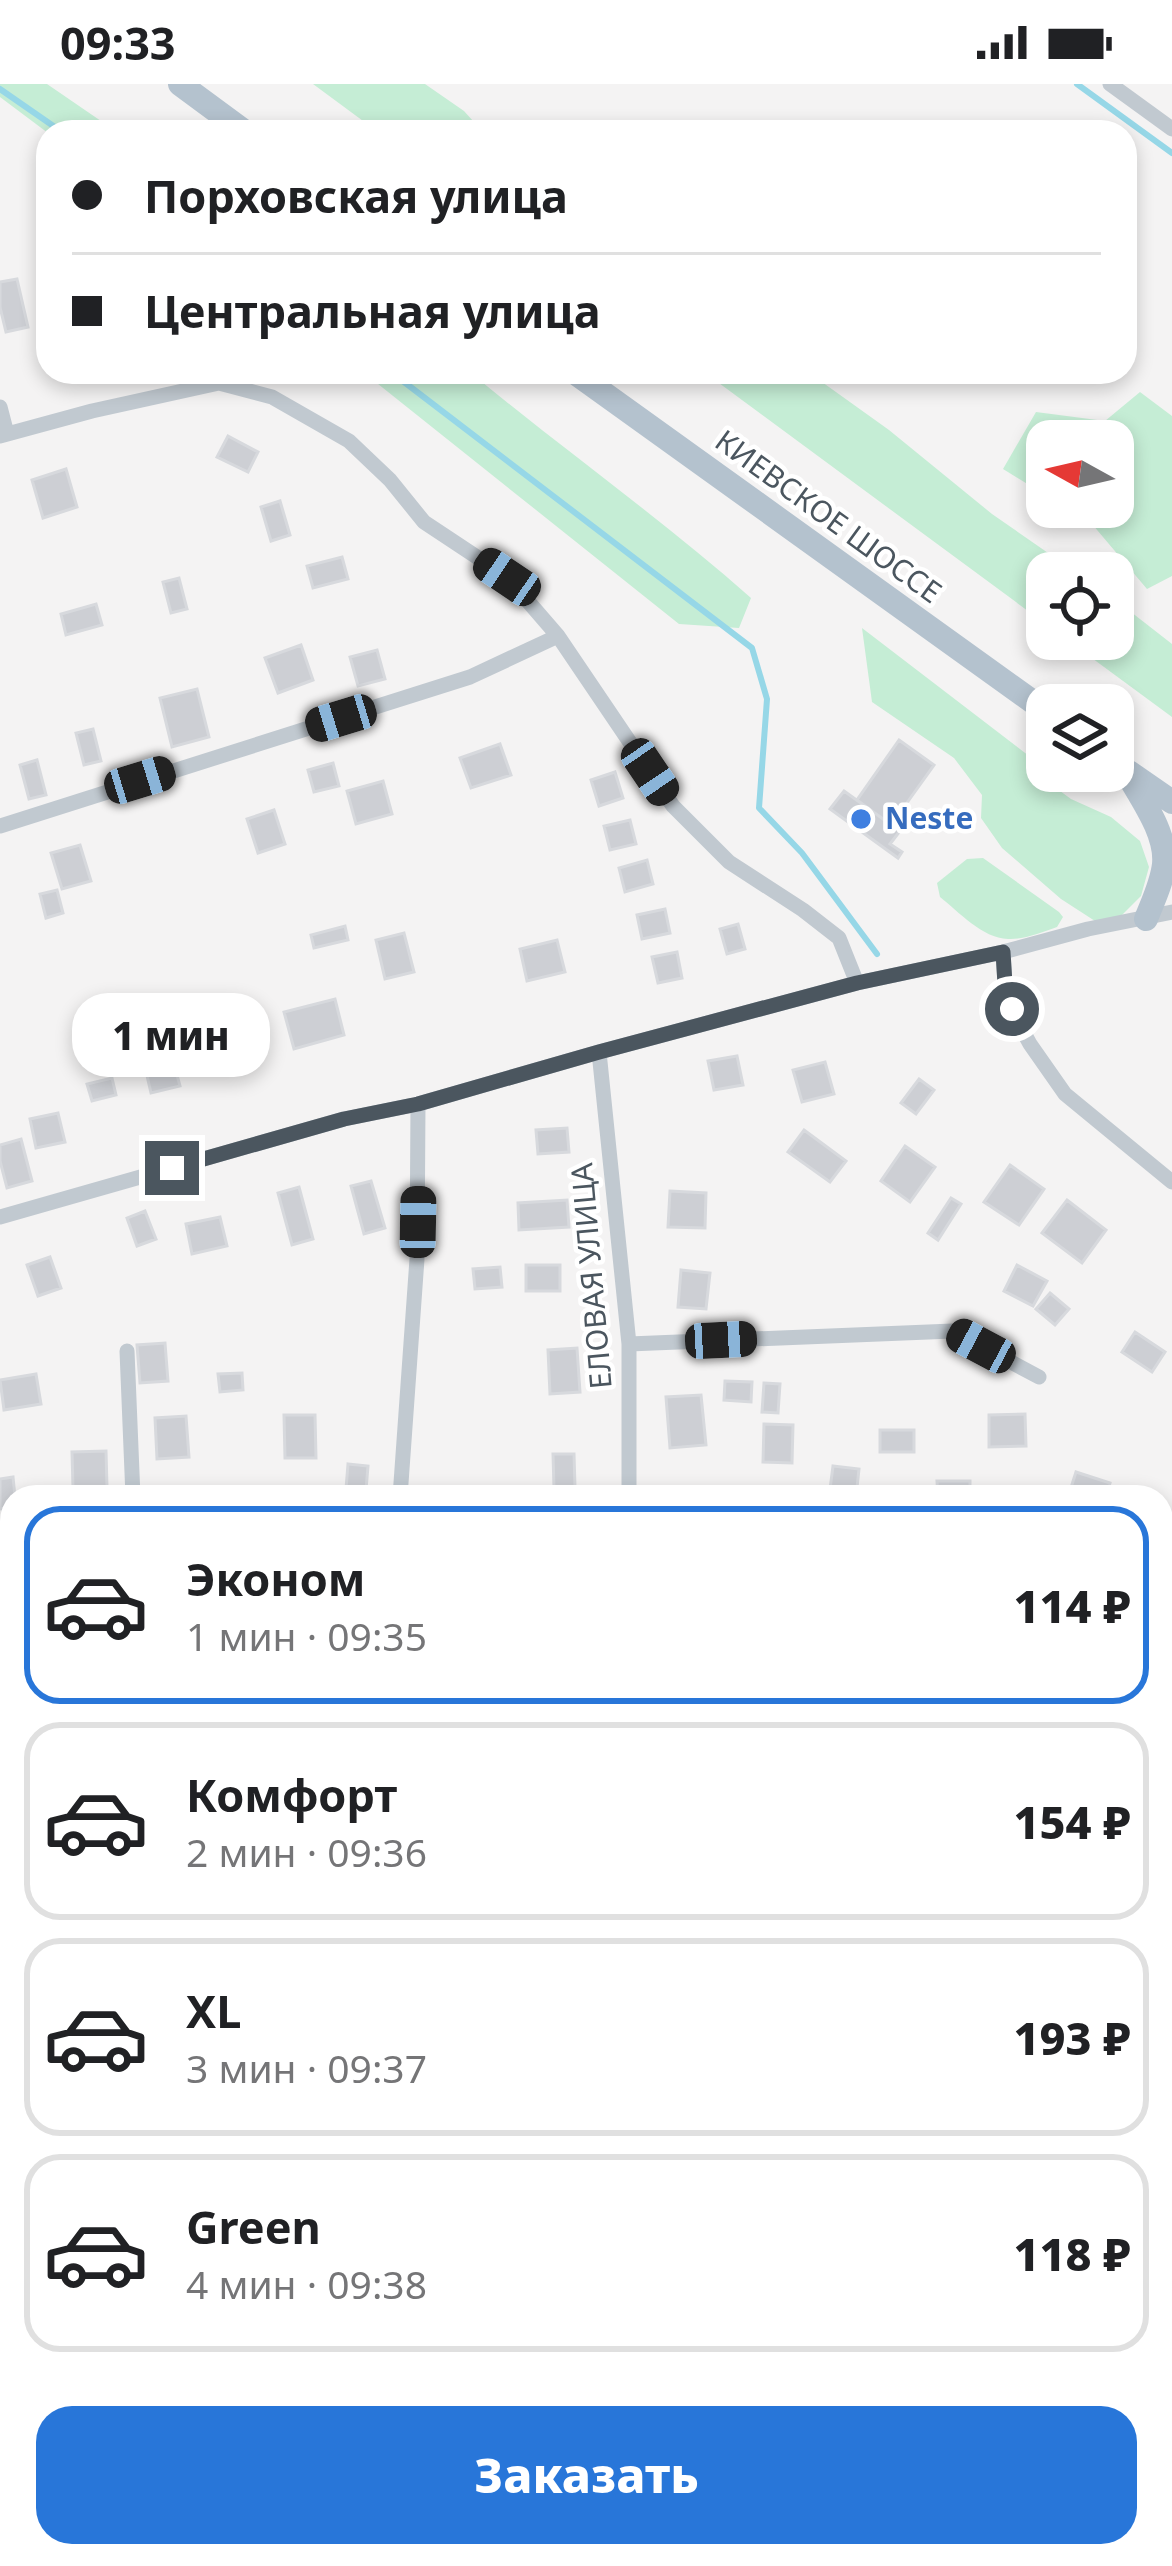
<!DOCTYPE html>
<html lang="ru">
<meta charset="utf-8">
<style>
:root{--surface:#fff;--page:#f2f2f2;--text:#202124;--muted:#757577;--line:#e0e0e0;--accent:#2876d9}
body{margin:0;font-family:"Noto Sans",sans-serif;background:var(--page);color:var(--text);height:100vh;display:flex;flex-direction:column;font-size:45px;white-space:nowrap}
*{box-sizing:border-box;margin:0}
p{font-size:39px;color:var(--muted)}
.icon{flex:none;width:66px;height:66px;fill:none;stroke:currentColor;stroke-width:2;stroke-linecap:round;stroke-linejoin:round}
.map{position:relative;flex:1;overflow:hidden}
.side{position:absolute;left:0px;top:1401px;width:1173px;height:1083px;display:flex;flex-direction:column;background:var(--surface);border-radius:36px 36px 0 0;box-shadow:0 6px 18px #0003}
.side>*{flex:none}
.guide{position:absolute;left:36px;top:36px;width:1101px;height:264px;border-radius:36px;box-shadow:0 6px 18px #0003;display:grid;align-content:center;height:264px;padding:0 36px;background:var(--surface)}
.needle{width:78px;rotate:278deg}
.fabs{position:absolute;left:1026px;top:336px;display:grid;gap:24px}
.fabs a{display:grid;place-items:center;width:108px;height:108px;border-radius:24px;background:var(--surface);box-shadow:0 6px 18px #0003;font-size:60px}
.end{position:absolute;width:54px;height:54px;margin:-27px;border:15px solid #4b565f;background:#fff;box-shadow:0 0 0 6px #fff}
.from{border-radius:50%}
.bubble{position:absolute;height:84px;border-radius:36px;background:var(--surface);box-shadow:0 6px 18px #0003;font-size:39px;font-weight:800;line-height:84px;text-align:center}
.car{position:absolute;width:36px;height:72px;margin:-36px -18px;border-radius:15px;box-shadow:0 0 9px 3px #0007;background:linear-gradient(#222 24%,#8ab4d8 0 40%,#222 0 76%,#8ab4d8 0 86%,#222 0)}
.guide b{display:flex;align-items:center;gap:42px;height:114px;font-size:45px}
.guide b+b{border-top:3px solid var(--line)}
.guide i{width:30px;height:30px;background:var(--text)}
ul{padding:21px 0 0;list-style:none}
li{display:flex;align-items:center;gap:36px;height:198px;margin:0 24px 18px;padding:0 12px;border:6px solid var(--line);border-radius:36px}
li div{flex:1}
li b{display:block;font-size:45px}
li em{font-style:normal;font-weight:800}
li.on{border-color:var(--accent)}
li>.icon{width:108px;height:108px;stroke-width:1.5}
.cta{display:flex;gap:24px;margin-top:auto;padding:24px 36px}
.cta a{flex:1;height:138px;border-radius:36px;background:var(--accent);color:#fff;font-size:48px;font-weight:800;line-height:138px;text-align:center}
.status{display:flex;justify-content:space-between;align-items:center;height:84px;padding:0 60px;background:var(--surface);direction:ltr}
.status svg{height:33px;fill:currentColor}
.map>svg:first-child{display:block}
</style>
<div class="status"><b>09:33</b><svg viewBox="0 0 49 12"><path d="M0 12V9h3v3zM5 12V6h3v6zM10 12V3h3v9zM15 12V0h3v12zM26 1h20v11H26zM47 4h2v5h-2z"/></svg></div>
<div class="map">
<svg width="1172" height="2482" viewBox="0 0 1172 2482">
<rect width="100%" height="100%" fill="#f4f3f3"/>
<!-- green -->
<path fill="#c5edd5" d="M0,0H47L117,48L48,49L0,13Z
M313,0H425L464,27L483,48H378Z
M363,288H470C562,365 661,434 751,514L739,544L679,540Z
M704,288H808L889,346L992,430L1077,489H1047V541Z
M1140,308L1172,332V492L1147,505L1092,440L1065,423H1113V357H1047V412L1003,385L1036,328L1105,337Z
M1113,514L1172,560V633L1066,555H1113Z
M862,544L1033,675L1030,685L1071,715L1111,733L1140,757L1149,783L1141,812L1119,834L1095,837L1061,815L1002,764L981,734L982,711L954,674L872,618Z
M983,774L1059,828L1063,833L1057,843C1042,848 1024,856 1008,855C982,854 959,828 940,813L937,799L967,775Z"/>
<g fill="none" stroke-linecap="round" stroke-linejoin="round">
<!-- stream -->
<path stroke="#96d7e7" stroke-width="6" d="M1077,0L1172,69
M0,5L62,48
M391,288L752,564L767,615L759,724L802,769L877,870
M105,294L111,288"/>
<!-- river -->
<path stroke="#96d7e7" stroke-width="33" d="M0,1831L12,1834
M1161,1880L1172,1882"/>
</g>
<!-- building -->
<path fill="#cdcfd4" stroke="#d7d9dd" stroke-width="3" d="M17,195L28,243L6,248L0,223V198Z
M228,352L258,368L248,388L217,373Z
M66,385L77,423L43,434L32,396Z
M280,417L290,451L271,457L261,423Z
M342,473L348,495L313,504L307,482Z
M179,494L187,525L171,529L163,498Z
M96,520L102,541L66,551L61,530Z
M301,561L313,596L278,609L265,574Z
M377,566L385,595L358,602L350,573Z
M197,605L209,653L172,663L160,614Z
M93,645L101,677L84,681L76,649Z
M899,656L934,681L891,741L857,716Z
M500,660L511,691L471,704L460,674Z
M37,676L46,711L29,715L20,681Z
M333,679L339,702L314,708L308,686Z
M615,688L623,714L599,722L591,696Z
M383,697L392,730L356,740L347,707Z
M844,707L900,747L890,760L902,768L898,774L830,725Z
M274,726L285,760L258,769L247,735Z
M630,736L636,760L610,766L604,742Z
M80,761L91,797L62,805L51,769Z
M647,776L653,800L625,808L619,784Z
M57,806L63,829L46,834L40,810Z
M665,825L670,849L642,855L637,831Z
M738,840L745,865L727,870L720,845Z
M345,842L348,856L314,864L311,851Z
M404,849L414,888L385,895L376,856Z
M557,856L565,888L527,897L520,865Z
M677,868L682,894L658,899L652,873Z
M335,915L344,951L294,965L284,928Z
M244,943L250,968L205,980L198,955Z
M737,972L743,1001L714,1006L708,977Z
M173,976L180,1002L151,1009L145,983Z
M825,978L834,1010L802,1018L793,986Z
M112,994L116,1011L92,1017L87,1000Z
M919,995L934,1006L916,1030L901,1019Z
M58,1029L65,1058L36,1064L30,1035Z
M567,1044L569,1068L538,1070L536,1046Z
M804,1046L846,1077L830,1098L788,1068Z
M21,1055L32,1097L7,1104L0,1077V1061Z
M905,1062L935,1083L910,1118L881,1097Z
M1010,1081L1044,1105L1019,1141L984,1118Z
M371,1097L385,1144L364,1150L351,1102Z
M299,1103L313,1155L292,1161L278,1109Z
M670,1107L706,1109L705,1144L668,1143Z
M951,1114L961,1120L938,1156L928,1149Z
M567,1116L569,1143L519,1146L518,1119Z
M1067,1116L1106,1146L1082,1179L1042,1149Z
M145,1127L156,1155L137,1162L127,1134Z
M220,1133L227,1162L192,1170L186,1140Z
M50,1173L61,1204L38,1212L27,1181Z
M526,1181H560V1207H526Z
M1017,1181L1047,1197L1033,1222L1004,1207Z
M500,1183L502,1203L475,1205L473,1185Z
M681,1186L710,1189L706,1225L678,1223Z
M1050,1209L1069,1225L1055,1241L1036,1225Z
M1135,1248L1165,1268L1152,1288L1122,1268Z
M165,1259L168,1297L140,1299L137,1261Z
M577,1264L580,1308L550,1310L548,1266Z
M242,1289L243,1306L220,1308L218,1290Z
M36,1290L41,1320L4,1326L0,1296Z
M725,1297L752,1298L751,1318L724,1316Z
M764,1299L780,1300L778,1329L762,1328Z
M701,1311L706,1361L670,1364L666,1313Z
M1025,1330L1026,1362L989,1363V1331Z
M284,1331H315L316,1374H285Z
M186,1332L189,1373L157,1375L155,1334Z
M764,1340L793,1341L792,1379L763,1378Z
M880,1346H914V1368H880Z
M106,1367L107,1403L73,1404L72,1368Z
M553,1370H574L575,1403L554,1404Z
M348,1380L368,1382L366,1406L346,1405Z
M833,1382L859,1385L856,1413H829Z
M1076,1388L1110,1399L1106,1413H1068Z
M13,1393L15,1413H12V1424L0,1425V1395Z
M937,1397H970V1413H938Z
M1161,1654L1172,1655L1169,1698L1161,1697Z
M600,2472H744V2482H600Z"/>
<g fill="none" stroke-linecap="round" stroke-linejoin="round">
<!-- street -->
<path stroke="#c1c9d0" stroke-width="15" d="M1110,0L1172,45
M0,323L7,350
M0,352L92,327L219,299L272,313L349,357L390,396L424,438L507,493L558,552L673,722L729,778L803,826L839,854L857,899
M0,742L470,593L558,552
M1003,868L1005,900L1011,925L1030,960L1065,1010L1172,1098
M599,968L629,1260V1413
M0,1133L344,1035L418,1020L599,968L857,899L1003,868L1088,845L1172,828
M629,1260L953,1247L1039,1293
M127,1267L133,1413
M400,1413L417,1175L418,1020
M0,1571H12
M1161,1609L1172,1610
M1161,2155L1172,2153
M1161,2388L1172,2384
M1064,2472L1068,2482
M569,2482V2472
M770,2482L771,2472
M820,2482L821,2472
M906,2482L935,2472
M1147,2482L1172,2478"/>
<!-- primary -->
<path stroke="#b4c2ce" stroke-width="24" d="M180,0L245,48
M574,288L1047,628
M1124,684C1139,712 1167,748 1164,780C1162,799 1153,817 1146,835
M1129,688L1172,718"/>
</g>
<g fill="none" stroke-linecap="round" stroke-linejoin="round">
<!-- route -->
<path stroke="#4b565f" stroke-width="15" d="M172,1084L344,1035L418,1020L599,968L857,899L1003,868L1005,900L1012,925"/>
</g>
<!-- markers -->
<circle fill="#3f7fe0" stroke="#fff" stroke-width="4.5" cx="861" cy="735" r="12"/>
<g text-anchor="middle" stroke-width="9" stroke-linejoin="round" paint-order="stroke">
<!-- street labels -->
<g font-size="30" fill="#4b565f" stroke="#fff">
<text transform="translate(828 433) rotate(36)" y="10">КИЕВСКОЕ ШОССЕ</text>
<text transform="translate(592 1192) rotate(-95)" y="10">ЕЛОВАЯ УЛИЦА</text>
</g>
<!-- shop labels -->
<g font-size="30" font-weight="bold" fill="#366cbe" stroke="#fff" text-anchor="start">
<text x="885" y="745">Neste</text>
</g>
</g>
</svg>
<div class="fabs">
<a><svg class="needle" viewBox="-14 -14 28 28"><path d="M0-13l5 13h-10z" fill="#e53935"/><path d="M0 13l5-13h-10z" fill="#757577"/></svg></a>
<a><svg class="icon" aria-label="locate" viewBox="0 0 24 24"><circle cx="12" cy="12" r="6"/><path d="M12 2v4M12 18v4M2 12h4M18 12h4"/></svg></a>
<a><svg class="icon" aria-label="layers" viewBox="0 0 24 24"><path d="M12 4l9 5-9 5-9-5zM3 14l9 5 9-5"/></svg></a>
</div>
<i class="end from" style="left:1012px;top:925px"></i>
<i class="end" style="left:172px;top:1084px"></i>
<div class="bubble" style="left:72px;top:909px;width:198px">1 мин</div>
<i class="car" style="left:507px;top:493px;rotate:304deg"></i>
<i class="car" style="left:341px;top:634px;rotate:253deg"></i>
<i class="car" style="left:650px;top:688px;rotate:146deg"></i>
<i class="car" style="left:140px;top:696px;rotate:73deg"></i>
<i class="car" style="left:418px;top:1138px;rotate:1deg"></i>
<i class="car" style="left:721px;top:1256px;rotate:87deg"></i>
<i class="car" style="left:981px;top:1262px;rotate:298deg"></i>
<div class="guide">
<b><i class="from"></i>Порховская улица</b>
<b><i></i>Центральная улица</b>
</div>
<section class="side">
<ul>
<li class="on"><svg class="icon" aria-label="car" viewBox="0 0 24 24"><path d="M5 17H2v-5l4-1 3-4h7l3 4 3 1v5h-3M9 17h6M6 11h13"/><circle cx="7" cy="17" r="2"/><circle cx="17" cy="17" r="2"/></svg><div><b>Эконом</b><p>1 мин · 09:35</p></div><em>114 ₽</em></li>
<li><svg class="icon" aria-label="car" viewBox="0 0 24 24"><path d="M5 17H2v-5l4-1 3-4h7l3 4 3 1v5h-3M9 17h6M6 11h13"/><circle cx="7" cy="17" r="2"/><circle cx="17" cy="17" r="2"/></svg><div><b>Комфорт</b><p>2 мин · 09:36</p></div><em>154 ₽</em></li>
<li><svg class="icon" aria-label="car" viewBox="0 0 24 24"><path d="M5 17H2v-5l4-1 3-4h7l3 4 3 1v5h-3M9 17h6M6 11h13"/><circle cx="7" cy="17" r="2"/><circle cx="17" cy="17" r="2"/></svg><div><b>XL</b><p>3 мин · 09:37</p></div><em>193 ₽</em></li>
<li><svg class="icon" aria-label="car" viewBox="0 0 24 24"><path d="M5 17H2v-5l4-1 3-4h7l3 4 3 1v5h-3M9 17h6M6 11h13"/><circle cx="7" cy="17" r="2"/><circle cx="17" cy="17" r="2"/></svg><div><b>Green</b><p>4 мин · 09:38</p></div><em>118 ₽</em></li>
</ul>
<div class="cta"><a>Заказать</a></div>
</section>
</div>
